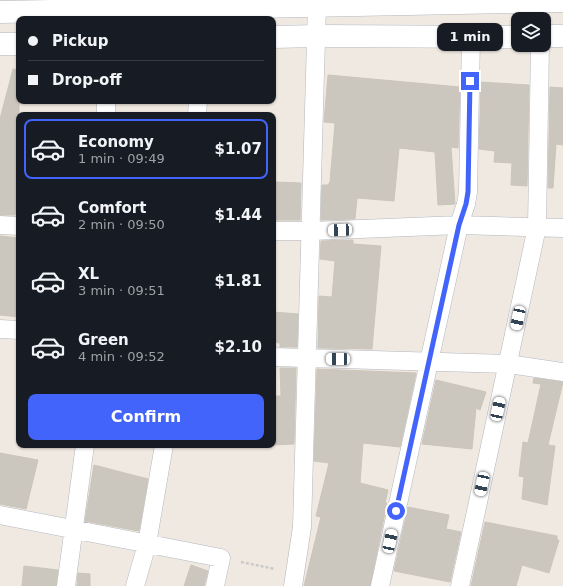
<!DOCTYPE html>
<meta charset="utf-8">
<style>
:root{--surface:#171b24;--page:#242831;--text:#f1f3f6;--muted:#9ea1a6;--line:#363941;--accent:#4264fb}
body{margin:0;font-family:"DejaVu Sans",sans-serif;background:var(--page);color:var(--text);height:100vh;display:flex;flex-direction:column;font-size:15px;white-space:nowrap}
*{box-sizing:border-box;margin:0}
p{font-size:13px;color:var(--muted)}
.icon{flex:none;width:22px;height:22px;fill:none;stroke:currentColor;stroke-width:2;stroke-linecap:round;stroke-linejoin:round}
.map{position:relative;flex:1;overflow:hidden}
.drawer{position:absolute;left:16px;top:112px;width:260px;height:336px;display:flex;flex-direction:column;background:var(--surface);border-radius:8px;box-shadow:0 1px 3px #0004}
.drawer>*{flex:none}
.hud{position:absolute;left:16px;top:16px;width:260px;height:88px;border-radius:8px;box-shadow:0 1px 3px #0004;display:grid;align-content:center;height:88px;padding:0 12px;background:var(--surface)}
.buttons{position:absolute;left:511px;top:12px;display:grid;gap:8px}
.buttons a{display:grid;place-items:center;width:40px;height:40px;border-radius:8px;background:var(--surface);box-shadow:0 1px 3px #0004;font-size:20px}
.end{position:absolute;width:18px;height:18px;margin:-9px;border:5px solid #4264fb;background:#fff;box-shadow:0 0 0 2px #fff}
.from{border-radius:50%}
.bubble{position:absolute;height:28px;border-radius:8px;background:var(--surface);box-shadow:0 1px 3px #0004;font-size:13px;font-weight:800;line-height:28px;text-align:center}
.car{position:absolute;width:12px;height:24px;margin:-12px -6px;border-radius:5px;box-shadow:0 0 3px 1px #0007;background:linear-gradient(#fff 24%,#345 0 40%,#fff 0 76%,#345 0 86%,#fff 0)}
.hud b{display:flex;align-items:center;gap:14px;height:38px;font-size:15px}
.hud b+b{border-top:1px solid var(--line)}
.hud i{width:10px;height:10px;background:var(--text)}
ul{padding:7px 0 0;list-style:none}
li{display:flex;align-items:center;gap:12px;height:60px;margin:0 8px 6px;padding:0 4px;border:2px solid transparent;border-radius:8px}
li div{flex:1}
li b{display:block;font-size:15px}
li em{font-style:normal;font-weight:800}
li.on{border-color:var(--accent)}
li>.icon{width:36px;height:36px;stroke-width:1.5}
.cta{display:flex;gap:8px;margin-top:auto;padding:8px 12px}
.cta a{flex:1;height:46px;border-radius:8px;background:var(--accent);color:#fff;font-size:16px;font-weight:800;line-height:46px;text-align:center}
.map>svg:first-child{display:block}
</style>
<div class="map">
<svg width="563" height="586" viewBox="0 0 563 586">
<rect width="100%" height="100%" fill="#efe9e1"/>
<!-- building -->
<path fill="#cbc7bf" stroke="#cbc5ba" d="M13,69L19,70V204L17,203L15,215H0V119Z
M328,75L460,87L458,148L451,147L455,204L438,205L435,152L399,148L394,201L357,198L355,219L321,220L322,185H328L330,182L335,123L324,122Z
M481,82L529,85L527,186L511,185L512,163L494,162L495,151L479,149Z
M550,87L563,88V145L556,144L553,188H548Z
M273,182L301,183L300,220H273Z
M0,236L19,238V317L0,315Z
M353,240V244L381,246L372,349L318,348L319,296L332,297L335,261L320,259L321,241Z
M273,312L298,314L297,347H280V343L273,342Z
M280,368H296L294,444L273,445V396H281Z
M317,369L416,373L400,447L363,443L360,483L388,490L385,503H387L370,586H304L321,517L316,516L329,463L314,461Z
M534,378L563,382L548,445L555,446L547,505L522,499L524,477L519,476L523,442L528,443L541,384L533,383Z
M436,380L486,392L480,410L476,408L472,449L422,444Z
M0,453L38,460L26,509L0,504Z
M94,465L148,479L139,531L85,521Z
M408,507L449,515L446,529L461,532L450,582L394,571Z
M485,522L557,536V540H559L549,573L522,565L516,586H471Z
M191,565L208,571L204,586H184Z
M24,566L58,570L56,586H22Z
M78,573L90,574V586H77Z"/>
<g fill="none" stroke-linecap="round" stroke-linejoin="round">
<defs>
<path id="minor" d="M106,115V101
M197,115L198,101
M0,225L19,226
M273,231H311L459,225L563,228
M0,329L19,330
M273,357L508,364L563,372
M0,515L221,558L215,586
M66,586L85,445
M135,586L147,544L164,445
M293,586L302,527L317,5
M380,586L459,225L466,204L468,192L471,38
M460,586L537,227L540,45"/>
<path id="secondary" d="M0,12L563,1
M544,36H563
M273,37L317,36L518,37
M0,44H19"/>
</defs>
<!-- minor casing -->
<use href="#minor" stroke="#b4b7c1" stroke-width="19"/>
<!-- secondary casing -->
<use href="#secondary" stroke="#b4b7c1" stroke-width="23"/>
<!-- path -->
<path stroke="#c9c9c9" stroke-width="2.5" stroke-dasharray="3 2" stroke-linecap="butt" d="M241,562L275,569"/>
<!-- minor -->
<use href="#minor" stroke="#fff" stroke-width="18"/>
<!-- secondary -->
<use href="#secondary" stroke="#fff" stroke-width="22"/>
</g>
<g fill="none" stroke-linecap="round" stroke-linejoin="round">
<!-- route -->
<path stroke="#4264fb" stroke-width="5" d="M396,511L459,225L466,204L468,192L470,81"/>
</g>
</svg>
<div class="buttons">
<a><svg class="icon" aria-label="layers" viewBox="0 0 24 24"><path d="M12 4l9 5-9 5-9-5zM3 14l9 5 9-5"/></svg></a>
</div>
<i class="end from" style="left:396px;top:511px"></i>
<i class="end" style="left:470px;top:81px"></i>
<div class="bubble" style="left:437px;top:23px;width:66px">1 min</div>
<i class="car" style="left:340px;top:230px;rotate:268deg"></i>
<i class="car" style="left:518px;top:318px;rotate:192deg"></i>
<i class="car" style="left:338px;top:359px;rotate:271deg"></i>
<i class="car" style="left:498px;top:409px;rotate:12deg"></i>
<i class="car" style="left:482px;top:484px;rotate:192deg"></i>
<i class="car" style="left:390px;top:541px;rotate:12deg"></i>
<div class="hud">
<b><i class="from"></i>Pickup</b>
<b><i></i>Drop-off</b>
</div>
<section class="drawer">
<ul>
<li class="on"><svg class="icon" aria-label="car" viewBox="0 0 24 24"><path d="M5 17H2v-5l4-1 3-4h7l3 4 3 1v5h-3M9 17h6M6 11h13"/><circle cx="7" cy="17" r="2"/><circle cx="17" cy="17" r="2"/></svg><div><b>Economy</b><p>1 min · 09:49</p></div><em>$1.07</em></li>
<li><svg class="icon" aria-label="car" viewBox="0 0 24 24"><path d="M5 17H2v-5l4-1 3-4h7l3 4 3 1v5h-3M9 17h6M6 11h13"/><circle cx="7" cy="17" r="2"/><circle cx="17" cy="17" r="2"/></svg><div><b>Comfort</b><p>2 min · 09:50</p></div><em>$1.44</em></li>
<li><svg class="icon" aria-label="car" viewBox="0 0 24 24"><path d="M5 17H2v-5l4-1 3-4h7l3 4 3 1v5h-3M9 17h6M6 11h13"/><circle cx="7" cy="17" r="2"/><circle cx="17" cy="17" r="2"/></svg><div><b>XL</b><p>3 min · 09:51</p></div><em>$1.81</em></li>
<li><svg class="icon" aria-label="car" viewBox="0 0 24 24"><path d="M5 17H2v-5l4-1 3-4h7l3 4 3 1v5h-3M9 17h6M6 11h13"/><circle cx="7" cy="17" r="2"/><circle cx="17" cy="17" r="2"/></svg><div><b>Green</b><p>4 min · 09:52</p></div><em>$2.10</em></li>
</ul>
<div class="cta"><a>Confirm</a></div>
</section>
</div>
